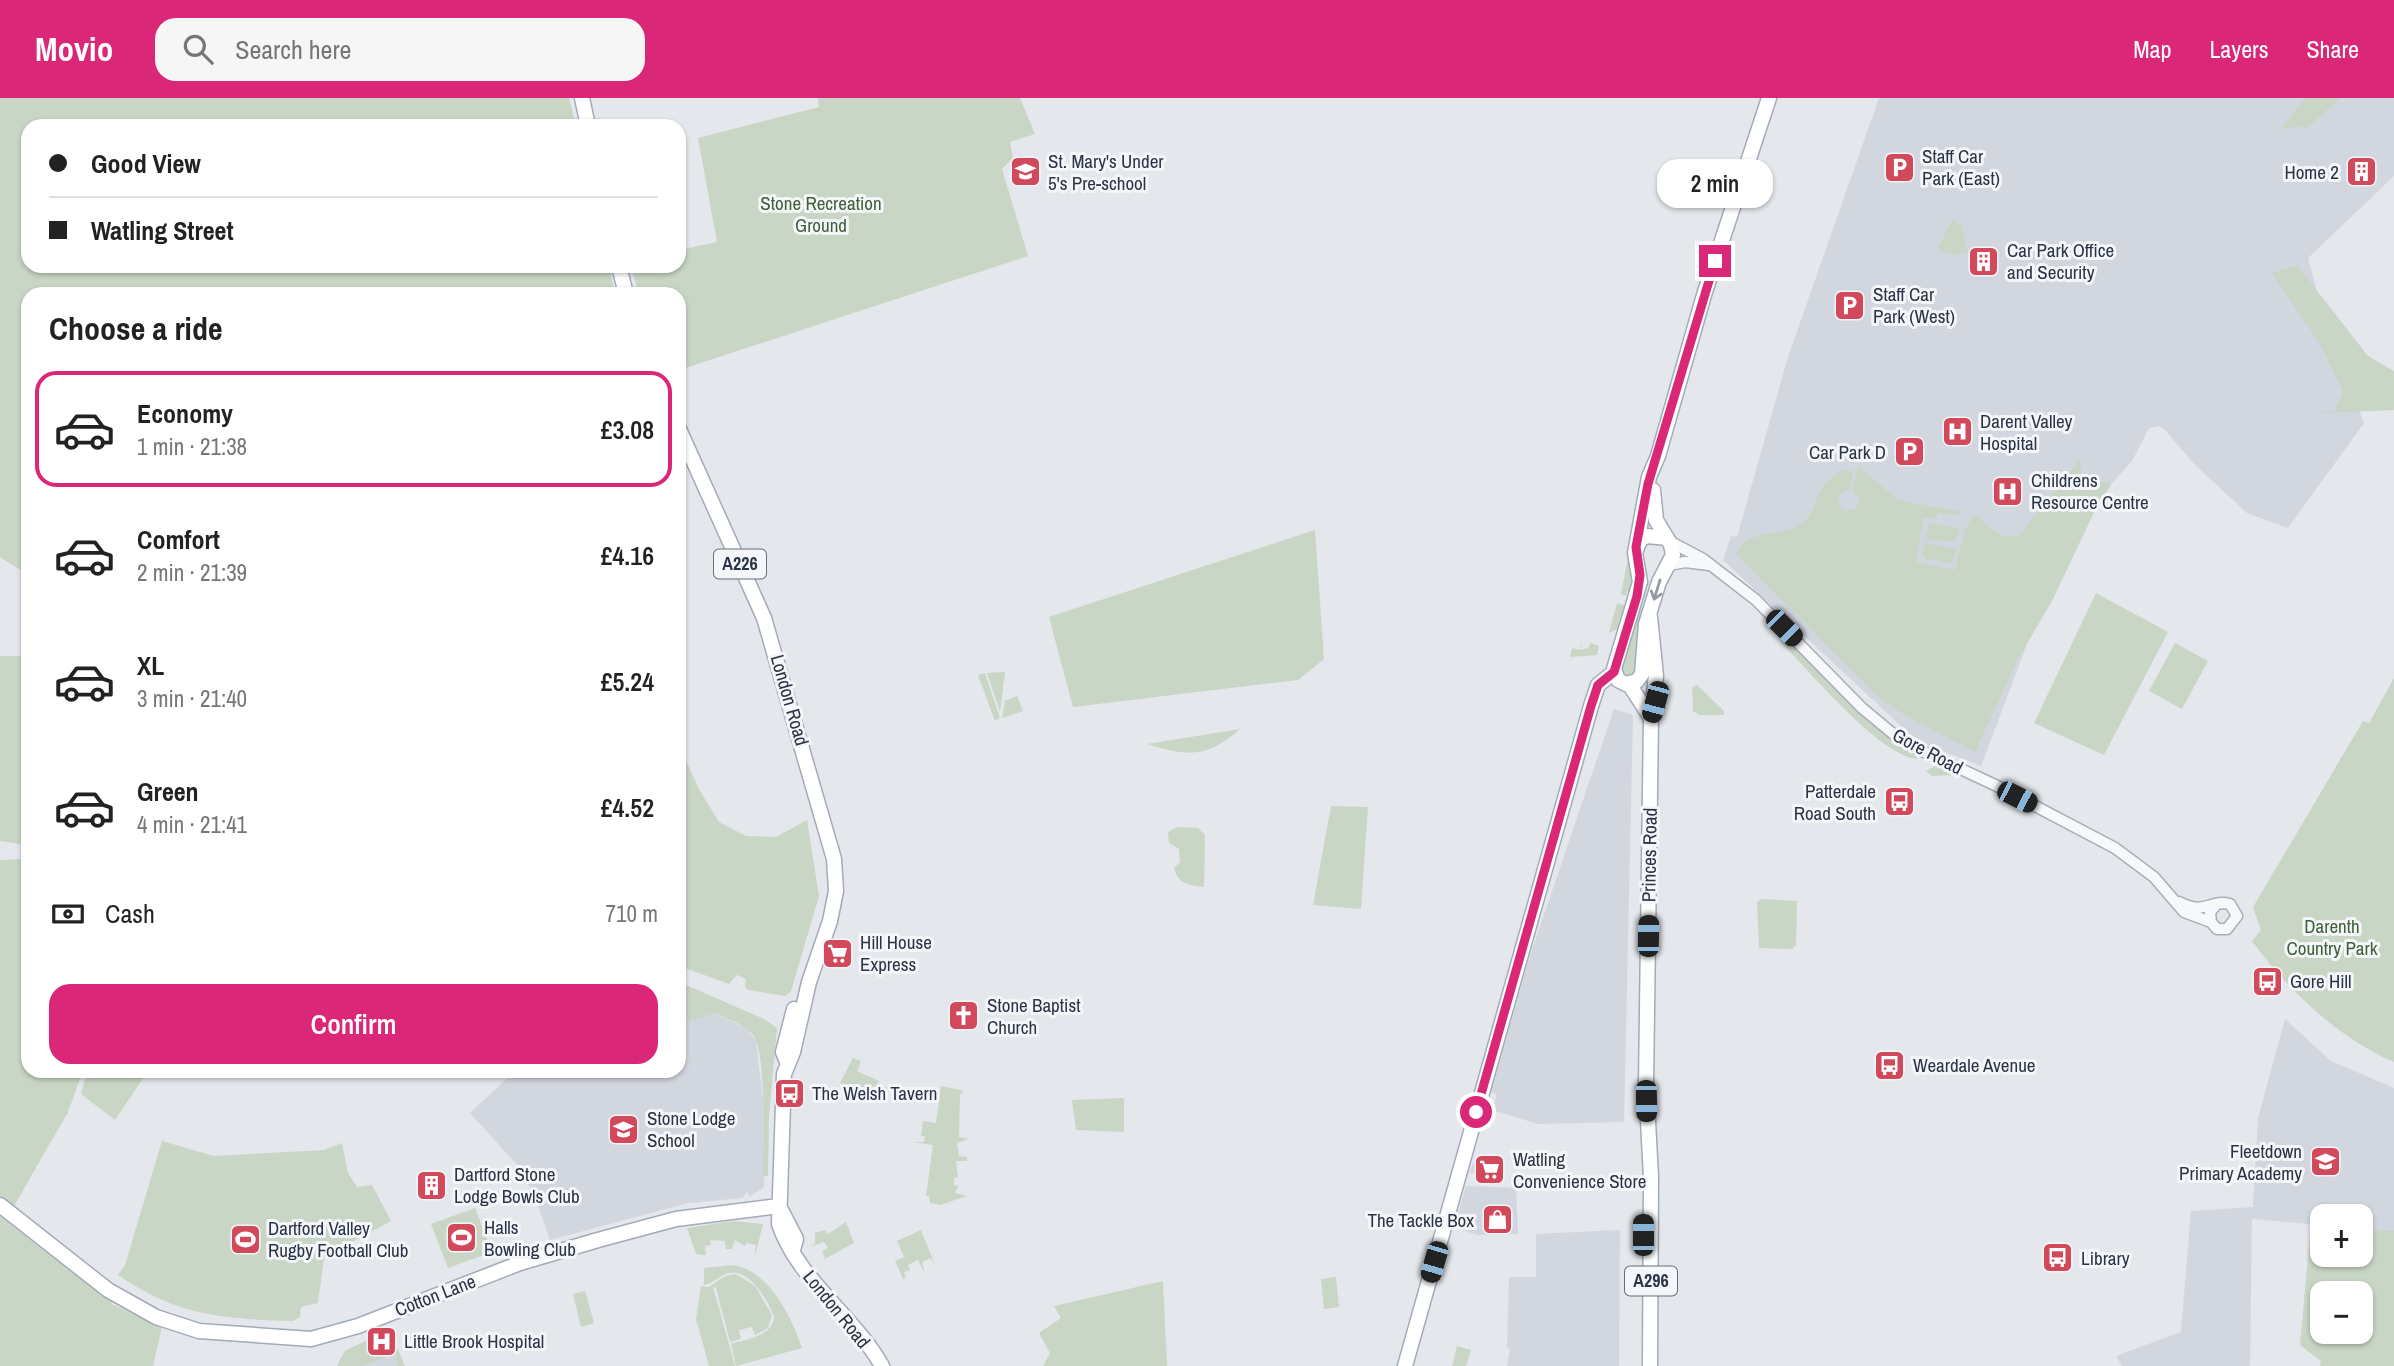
<!DOCTYPE html>
<meta charset="utf-8">
<style>
:root{--surface:#fff;--page:#f6f6f6;--text:#222;--muted:#767676;--line:#e0e0e0;--accent:#db2777}
body{margin:0;font-family:"Archivo Narrow",sans-serif;background:var(--page);color:var(--text);height:100vh;display:flex;flex-direction:column;font-size:26px;white-space:nowrap}
*{box-sizing:border-box;margin:0}
p{font-size:23px;color:var(--muted)}
.icon{flex:none;width:38px;height:38px;fill:none;stroke:currentColor;stroke-width:2;stroke-linecap:round;stroke-linejoin:round}
.map{position:relative;flex:1;overflow:hidden}
.side{position:absolute;left:21px;top:189px;width:665px;height:791px;display:flex;flex-direction:column;background:var(--surface);border-radius:21px;box-shadow:0 2px 5px #0004}
.side>*{flex:none}
.top-card{position:absolute;left:21px;top:21px;width:665px;height:154px;border-radius:21px;box-shadow:0 2px 5px #0004;display:grid;align-content:center;height:154px;padding:0 28px;background:var(--surface)}
.tools{position:absolute;left:2310px;top:1106px;display:grid;gap:14px}
.tools a{display:grid;place-items:center;width:63px;height:63px;border-radius:14px;background:var(--surface);box-shadow:0 2px 5px #0004;font-size:35px}
.end{position:absolute;width:32px;height:32px;margin:-16px;border:9px solid #db2777;background:#fff;box-shadow:0 0 0 4px #fff}
.from{border-radius:50%}
.bubble{position:absolute;height:49px;border-radius:21px;background:var(--surface);box-shadow:0 2px 5px #0004;font-size:23px;font-weight:600;line-height:49px;text-align:center}
.car{position:absolute;width:21px;height:42px;margin:-21px -10px;border-radius:9px;box-shadow:0 0 5px 2px #0007;background:linear-gradient(#222 24%,#8ab4d8 0 40%,#222 0 76%,#8ab4d8 0 86%,#222 0)}
.top-card b{display:flex;align-items:center;gap:24px;height:66px;font-size:26px}
.top-card b+b{border-top:2px solid var(--line)}
.top-card i{width:18px;height:18px;background:var(--text)}
ul{padding:0;list-style:none}
li{display:flex;align-items:center;gap:21px;height:116px;margin:0 14px 10px;padding:0 14px;border:4px solid transparent;border-radius:21px}
li div{flex:1}
li b{display:block;font-size:26px}
li em{font-style:normal;font-weight:600}
li.on{border-color:var(--accent)}
li>.icon{width:63px;height:63px;stroke-width:1.5}
h2{padding:0 28px;font-size:32px;line-height:84px}
.pay{display:flex;align-items:center;gap:18px;height:77px;padding:0 28px;font-size:26px}
.pay p{margin-inline-start:auto}
.button{display:flex;gap:14px;margin-top:auto;padding:14px 28px}
.button a{flex:1;height:80px;border-radius:21px;background:var(--accent);color:#fff;font-size:28px;font-weight:600;line-height:80px;text-align:center}
header{display:flex;align-items:center;gap:42px;box-sizing:border-box;height:98px;padding:0 35px;background:var(--accent);color:#fff}
header strong{font-size:33px}
nav{display:flex;gap:38px;margin-inline-start:auto;font-size:24px}
.search{width:490px;height:63px;background:var(--page);display:flex;align-items:center;gap:18px;box-sizing:border-box;padding:0 24px;border-radius:21px;color:var(--muted);font-size:26px}
.map>svg:first-child{display:block}
</style>
<header>
<strong>Movio</strong>
<div class="search"><svg class="icon" aria-label="search" viewBox="0 0 24 24"><circle cx="10" cy="10" r="6"/><path d="M15 15l6 6"/></svg>Search here</div>
<nav><a>Map</a><a>Layers</a><a>Share</a></nav>
</header>
<div class="map">
<svg width="2394" height="1268" viewBox="0 0 2394 1268">
<rect width="100%" height="100%" fill="#e4e7ec"/>
<!-- built -->
<path fill="#d2d6de" d="M1879,0H2394V78L2308,160L2323,215L2364,325L2288,430L2247,415L2195,367L2165,332L2159,328L2149,330L2132,363L2108,390L2061,456L1981,668L1917,643L1723,462L1731,438L1737,439L1788,259Z
M1614,611L1633,617L1624,1024L1538,1026L1492,1012L1497,997L1491,994L1529,861Z
M679,897L747,931L756,943L763,1001L764,1089L749,1099L747,1094L743,1100L688,1105L550,1142L536,1102L520,1070L470,1015L515,973H679Z
M2285,921L2331,963L2394,990V1133L2361,1130V1118H2322V1127L2252,1121L2250,1268H2122L2116,1258L2181,1234L2191,1113L2253,1109L2258,1020Z
M1473,1065L1502,1070L1501,1078L1470,1075Z
M1466,1088L1516,1090L1518,1136L1477,1137L1454,1129Z
M1620,1132L1619,1268H1507L1510,1251L1507,1250L1509,1179H1536V1136Z
M389,1232L405,1268H337L345,1253Z"/>
<!-- green -->
<path fill="#c9d6c5" fill-rule="evenodd" d="M0,0H569L576,28H28V168H609L615,196H28V477L0,459Z
M818,0H1020L1035,36L1010,44L1013,60L1002,71L1028,158L679,272V196H639L631,168H679V152L717,144L698,40L819,9Z
M2305,0H2340L2307,30L2303,28L2281,31Z
M1952,122L1961,127L1968,155L1952,157L1937,152Z
M2297,167L2368,258L2394,273V312L2319,315L2335,312L2343,293L2320,246L2272,175Z
M2080,361L2082,383L2092,388L2104,383L2111,387L2097,408L2052,503L2017,563L1975,654L1906,618L1879,600L1736,456C1748,429 1781,441 1802,425C1821,411 1810,387 1845,372L1853,373L1850,391L1840,396L1838,406L1845,413L1856,411L1860,400L1852,392L1858,368L1898,402L1962,414L1957,417L1938,415L1936,420H1923L1916,464L1955,472L1965,431L1974,417L2002,438H2019Z
M1929,425L1959,430L1955,444L1926,441Z
M1315,432L1324,561L1298,582L1073,609L1049,519Z
M1925,445L1956,451L1952,465L1926,461L1922,457Z
M1628,460L1633,480L1631,494L1627,493L1626,498L1621,496Z
M2096,495L2168,534L2104,657L2034,625Z
M1617,505L1627,508L1619,530L1609,535Z
M1639,511H1645L1638,573L1634,579L1624,580L1622,565Z
M1783,537L1916,656L1917,661C1880,658 1808,572 1781,544Z
M1582,543L1581,552L1588,550L1590,545L1599,548L1597,557L1570,559L1572,550L1580,552Z
M2175,545L2208,563L2182,611L2149,593Z
M0,558H28V747L0,743Z
M1005,574L1000,614L987,575Z
M985,575L1000,620L995,623L978,577Z
M2394,580V964C2338,940 2288,892 2252,843L2261,832L2253,809L2363,623L2369,625Z
M1697,587L1724,613V617H1699L1693,613L1692,589Z
M1017,598L1023,613L1002,620L1005,603Z
M1240,631C1207,660 1188,659 1147,646Z
M679,648L700,693L719,724L746,738L776,739L807,722L819,798L791,893L785,898L748,892L745,889L746,881L737,877L729,886L679,868Z
M1935,668L1952,673L1951,677L1932,678L1926,673Z
M1331,708L1368,709L1361,811L1313,807Z
M1177,729L1198,730L1205,737L1204,789C1188,787 1178,786 1174,770L1180,764L1179,751L1169,745L1168,734Z
M28,761V973H83L68,1014L14,1108L0,1100V762Z
M1761,801L1797,803L1796,847L1792,851L1759,850L1757,804Z
M679,884L764,921L777,930L769,1018L768,1078H763C763,1051 767,955 753,937C745,927 727,921 716,915L682,925Z
M853,960L861,963L857,973L879,983L877,988L891,990L889,994L846,990L840,985Z
M87,973H148L115,1022L81,996Z
M941,988L964,993L960,997L959,1039L969,1041L957,1045L959,1058L967,1059V1063H956L958,1079L954,1080V1087L958,1088L955,1095L967,1098L940,1107L930,1105L929,1098H926L933,1047L913,1044H924L925,1038H921L923,1023L936,1025Z
M1124,1000V1034L1076,1032L1072,1002Z
M162,1043L214,1058L324,1052L342,1045L348,1075L357,1089L372,1087L391,1123L324,1159L318,1205L301,1209L300,1219L293,1223C223,1221 178,1218 118,1177L125,1167Z
M475,1110L492,1154L448,1170L431,1126Z
M0,1114L111,1202L112,1206L162,1229L153,1268H0Z
M734,1123L763,1126L754,1162L756,1147L746,1145L745,1148L735,1142L732,1151H726L725,1143L710,1142L711,1147L705,1148L706,1157L696,1156L687,1130Z
M846,1124L854,1145L823,1162L825,1159L822,1154L828,1150L824,1144L810,1149L815,1145V1135L825,1132L828,1136Z
M2311,1125L2322,1127V1157H2361V1130L2394,1133V1268H2320L2321,1263L2300,1247ZM2361,1195V1234H2322V1195Z
M921,1132L936,1170L931,1160L922,1164L925,1176L918,1162L908,1167L910,1172L904,1174L906,1180L903,1181L895,1163L904,1159L897,1143Z
M732,1167C769,1172 791,1218 802,1250L736,1268L731,1246C747,1241 772,1239 774,1219C769,1203 749,1170 729,1175C720,1177 714,1185 704,1187V1170Z
M736,1176L755,1188L772,1217L768,1230L755,1237L752,1229L739,1232L741,1241L730,1244L716,1190L713,1189L735,1268H709L696,1221L701,1188L709,1189L725,1178Z
M1336,1179L1339,1209L1324,1211L1321,1181Z
M1163,1183L1167,1268H1043L1050,1255L1039,1235L1061,1220L1054,1208Z
M585,1193L594,1225L581,1229L573,1196Z
M389,1232L405,1268H397L396,1255L363,1268H337L345,1253Z
M1457,1248L1471,1252L1466,1268H1452Z"/>
<g fill="none" stroke-linecap="round" stroke-linejoin="round">
<defs>
<path id="minor" d="M1669,443L1703,461L1756,502L1862,610L1903,644L1995,687L2115,750L2154,779L2184,814L2211,824
M1670,467L1685,464L1709,467
M2179,804C2206,818 2209,801 2230,806L2237,818L2227,831H2217L2211,824L2210,814L2217,806"/>
<path id="major" d="M582,0L588,28
M619,168L626,196
M679,331L764,520L834,761L836,793L830,823L809,884L793,954L784,976L779,1126C798,1182 855,1219 882,1268
M1653,392L1656,422L1671,447L1673,457L1659,484L1646,526L1642,576L1637,583L1626,586L1618,582L1614,571L1640,484L1635,455L1640,442L1647,438L1667,440
M1635,455L1649,379L1658,358L1704,197L1769,0
M1629,586L1651,620
M787,964L783,954L794,911
M0,1107L108,1192L156,1219L199,1233L311,1241L358,1228L520,1165L598,1142L676,1121L779,1108
M779,1108L796,1141L793,1152
M1405,1268L1591,608L1598,587L1614,574
M1650,1268L1651,1079L1646,986L1651,620L1656,578L1650,519"/>
</defs>
<!-- minor casing -->
<use href="#minor" stroke="#a9aeb7" stroke-width="13"/>
<!-- major casing -->
<use href="#major" stroke="#a3abb8" stroke-width="17"/>
<!-- minor -->
<use href="#minor" stroke="#f7f8fa" stroke-width="10"/>
<!-- major -->
<use href="#major" stroke="#fff" stroke-width="14"/>
</g>
<!-- one-way arrows -->
<defs><path id="oneway-shaft" d="M-6 0H5M1.5-3L5.5 0L1.5 3" fill="none" stroke-width="1.6" stroke-linecap="round" stroke-linejoin="round" transform="scale(1.75)"/></defs>
<use stroke="#959aa2" href="#oneway-shaft" transform="translate(1657 492) rotate(107)"/>
<g fill="none" stroke-linecap="round" stroke-linejoin="round">
<!-- route -->
<path stroke="#db2777" stroke-width="9" d="M1476,1014L1591,608L1598,587L1614,574L1637,498L1640,477L1636,449L1648,386L1715,163"/>
</g>
<!-- icons -->
<defs>
<symbol id="parking-square" viewBox="-11 -11 22 22"><rect x="-9" y="-9" width="18" height="18" rx="4" fill="#d1495b" stroke="#f4f6f9"/><path d="M-3.5-5.5H1a3.5 3.5 0 0 1 0 7H-1V5.5H-3.5ZM-1-3.4V-.6H.8a1.4 1.4 0 0 0 0-2.8Z" fill="#fff"/></symbol>
<symbol id="school-square" viewBox="-11 -11 22 22"><rect x="-9" y="-9" width="18" height="18" rx="4" fill="#d1495b" stroke="#f4f6f9"/><path d="M0-5L7-2L0 1L-7-2ZM-4 1L0 2.5L4 1V4Q0 6-4 4Z" fill="#fff"/></symbol>
<symbol id="building-square" viewBox="-11 -11 22 22"><rect x="-9" y="-9" width="18" height="18" rx="4" fill="#d1495b" stroke="#f4f6f9"/><path d="M-4-6H4V6H1V3H-1V6H-4ZM-2.5-4.3h1.7v1.8h-1.7ZM.8-4.3h1.7v1.8H.8ZM-2.5-1h1.7V.8h-1.7ZM.8-1h1.7V.8H.8Z" fill="#fff"/></symbol>
<symbol id="hospital-square" viewBox="-11 -11 22 22"><rect x="-9" y="-9" width="18" height="18" rx="4" fill="#d1495b" stroke="#f4f6f9"/><path d="M-5-5h3v3.5h4V-5h3V5h-3V1.5h-4V5h-3Z" fill="#fff"/></symbol>
<symbol id="bus-square" viewBox="-11 -11 22 22"><rect x="-9" y="-9" width="18" height="18" rx="4" fill="#d1495b" stroke="#f4f6f9"/><path d="M-5-6H5V4H4V6H2V4H-2V6H-4V4H-5ZM-3.5-4V0h7V-4ZM-3.5 1.2v1.5H-2V1.2ZM2 1.2v1.5H3.5V1.2Z" fill="#fff"/></symbol>
<symbol id="supermarket-square" viewBox="-11 -11 22 22"><rect x="-9" y="-9" width="18" height="18" rx="4" fill="#d1495b" stroke="#f4f6f9"/><path d="M-6-5.5h2.5l.6 2H6L4.5 2H-2.5L-4.4-4H-6ZM-1.5 3.2a1.3 1.3 0 1 0 .1 0ZM3 3.2a1.3 1.3 0 1 0 .1 0Z" fill="#fff"/></symbol>
<symbol id="church-square" viewBox="-11 -11 22 22"><rect x="-9" y="-9" width="18" height="18" rx="4" fill="#d1495b" stroke="#f4f6f9"/><path d="M-1.2-6h2.4v3.5h3.3v2.4h-3.3V6h-2.4V-.1h-3.3v-2.4h3.3Z" fill="#fff"/></symbol>
<symbol id="shop-square" viewBox="-11 -11 22 22"><rect x="-9" y="-9" width="18" height="18" rx="4" fill="#d1495b" stroke="#f4f6f9"/><path d="M-5-2.5h2.3a2.7 3.5 0 0 1 5.4 0H5L5.5 6h-11ZM-1.5-2.5h3a1.5 2.3 0 0 0-3 0Z" fill="#fff"/></symbol>
<symbol id="stadium-square" viewBox="-11 -11 22 22"><rect x="-9" y="-9" width="18" height="18" rx="4" fill="#d1495b" stroke="#f4f6f9"/><path d="M0-5a6.5 5 0 1 0 0 10a6.5 5 0 1 0 0-10ZM-3.5-1.8h7v3.6h-7Z" fill="#fff"/></symbol>
</defs>
<g fill-rule="evenodd">
<use href="#parking-square" x="1882" y="52" width="35" height="35"/>
<use href="#school-square" x="1008" y="56" width="35" height="35"/>
<use href="#building-square" x="2344" y="56" width="35" height="35"/>
<use href="#building-square" x="1966" y="146" width="35" height="35"/>
<use href="#parking-square" x="1832" y="190" width="35" height="35"/>
<use href="#hospital-square" x="1940" y="316" width="35" height="35"/>
<use href="#parking-square" x="1892" y="336" width="35" height="35"/>
<use href="#hospital-square" x="1990" y="376" width="35" height="35"/>
<use href="#bus-square" x="1882" y="686" width="35" height="35"/>
<use href="#supermarket-square" x="820" y="838" width="35" height="35"/>
<use href="#bus-square" x="2250" y="866" width="35" height="35"/>
<use href="#church-square" x="946" y="900" width="35" height="35"/>
<use href="#bus-square" x="1872" y="950" width="35" height="35"/>
<use href="#bus-square" x="772" y="978" width="35" height="35"/>
<use href="#school-square" x="606" y="1014" width="35" height="35"/>
<use href="#school-square" x="2308" y="1046" width="35" height="35"/>
<use href="#supermarket-square" x="1472" y="1054" width="35" height="35"/>
<use href="#building-square" x="414" y="1070" width="35" height="35"/>
<use href="#shop-square" x="1480" y="1104" width="35" height="35"/>
<use href="#stadium-square" x="444" y="1122" width="35" height="35"/>
<use href="#stadium-square" x="228" y="1124" width="35" height="35"/>
<use href="#bus-square" x="2040" y="1142" width="35" height="35"/>
<use href="#hospital-square" x="364" y="1226" width="35" height="35"/>
</g>
<g text-anchor="middle" stroke-width="6" stroke-linejoin="round" paint-order="stroke">
<!-- shield labels -->
<g fill="#f4f6f9" stroke="#676e7b" stroke-width="2">
<rect x="714" y="451.5" width="52" height="29" rx="5"/>
<rect x="1625" y="1168.5" width="52" height="29" rx="5"/>
</g>
<g font-size="18" font-weight="bold" fill="#2b3445">
<text x="740" y="472">A226</text>
<text x="1651" y="1189">A296</text>
</g>
<!-- poi labels -->
<g font-size="19" fill="#2b3445" stroke="#f4f6f9" text-anchor="start">
<text x="1922" y="65">Staff Car<tspan x="1922" dy="22">Park (East)</tspan></text>
<text x="1048" y="70">St. Mary's Under<tspan x="1048" dy="22">5's Pre-school</tspan></text>
<text x="2339" y="81" text-anchor="end">Home 2</text>
<text x="2007" y="159">Car Park Office<tspan x="2007" dy="22">and Security</tspan></text>
<text x="1873" y="203">Staff Car<tspan x="1873" dy="22">Park (West)</tspan></text>
<text x="1980" y="330">Darent Valley<tspan x="1980" dy="22">Hospital</tspan></text>
<text x="1886" y="361" text-anchor="end">Car Park D</text>
<text x="2031" y="389">Childrens<tspan x="2031" dy="22">Resource Centre</tspan></text>
<text x="1876" y="700" text-anchor="end">Patterdale<tspan x="1876" dy="22">Road South</tspan></text>
<text x="860" y="851">Hill House<tspan x="860" dy="22">Express</tspan></text>
<text x="2290" y="890">Gore Hill</text>
<text x="987" y="914">Stone Baptist<tspan x="987" dy="22">Church</tspan></text>
<text x="1913" y="974">Weardale Avenue</text>
<text x="812" y="1002">The Welsh Tavern</text>
<text x="647" y="1027">Stone Lodge<tspan x="647" dy="22">School</tspan></text>
<text x="2302" y="1060" text-anchor="end">Fleetdown<tspan x="2302" dy="22">Primary Academy</tspan></text>
<text x="1513" y="1068">Watling<tspan x="1513" dy="22">Convenience Store</tspan></text>
<text x="454" y="1083">Dartford Stone<tspan x="454" dy="22">Lodge Bowls Club</tspan></text>
<text x="1474" y="1129" text-anchor="end">The Tackle Box</text>
<text x="484" y="1136">Halls<tspan x="484" dy="22">Bowling Club</tspan></text>
<text x="268" y="1137">Dartford Valley<tspan x="268" dy="22">Rugby Football Club</tspan></text>
<text x="2081" y="1167">Library</text>
<text x="404" y="1250">Little Brook Hospital</text>
</g>
<!-- park labels -->
<g font-size="19" fill="#3f6138" stroke="#f4f6f9">
<text x="821" y="112">Stone Recreation<tspan x="821" dy="22">Ground</tspan></text>
<text x="2332" y="835">Darenth<tspan x="2332" dy="22">Country Park</tspan></text>
</g>
<!-- street labels -->
<g font-size="19" fill="#2b3445" stroke="#f4f6f9">
<text transform="translate(790 602) rotate(74)" y="7">London Road</text>
<text transform="translate(1928 653) rotate(28)" y="7">Gore Road</text>
<text transform="translate(1649 757) rotate(-89)" y="7">Princes Road</text>
<text transform="translate(435 1197) rotate(-21)" y="7">Cotton Lane</text>
<text transform="translate(837 1211) rotate(51)" y="7">London Road</text>
</g>
</g>
</svg>
<div class="tools">
<a>+</a>
<a>−</a>
</div>
<i class="end from" style="left:1476px;top:1014px"></i>
<i class="end" style="left:1715px;top:163px"></i>
<div class="bubble" style="left:1657px;top:61px;width:116px">2 min</div>
<i class="car" style="left:1784px;top:530px;rotate:135deg"></i>
<i class="car" style="left:1655px;top:604px;rotate:195deg"></i>
<i class="car" style="left:2017px;top:699px;rotate:117deg"></i>
<i class="car" style="left:1648px;top:838px;rotate:1deg"></i>
<i class="car" style="left:1646px;top:1003px;rotate:179deg"></i>
<i class="car" style="left:1643px;top:1137px;rotate:0deg"></i>
<i class="car" style="left:1434px;top:1164px;rotate:196deg"></i>
<div class="top-card">
<b><i class="from"></i>Good View</b>
<b><i></i>Watling Street</b>
</div>
<section class="side">
<h2>Choose a ride</h2>
<ul>
<li class="on"><svg class="icon" aria-label="car" viewBox="0 0 24 24"><path d="M5 17H2v-5l4-1 3-4h7l3 4 3 1v5h-3M9 17h6M6 11h13"/><circle cx="7" cy="17" r="2"/><circle cx="17" cy="17" r="2"/></svg><div><b>Economy</b><p>1 min · 21:38</p></div><em>£3.08</em></li>
<li><svg class="icon" aria-label="car" viewBox="0 0 24 24"><path d="M5 17H2v-5l4-1 3-4h7l3 4 3 1v5h-3M9 17h6M6 11h13"/><circle cx="7" cy="17" r="2"/><circle cx="17" cy="17" r="2"/></svg><div><b>Comfort</b><p>2 min · 21:39</p></div><em>£4.16</em></li>
<li><svg class="icon" aria-label="car" viewBox="0 0 24 24"><path d="M5 17H2v-5l4-1 3-4h7l3 4 3 1v5h-3M9 17h6M6 11h13"/><circle cx="7" cy="17" r="2"/><circle cx="17" cy="17" r="2"/></svg><div><b>XL</b><p>3 min · 21:40</p></div><em>£5.24</em></li>
<li><svg class="icon" aria-label="car" viewBox="0 0 24 24"><path d="M5 17H2v-5l4-1 3-4h7l3 4 3 1v5h-3M9 17h6M6 11h13"/><circle cx="7" cy="17" r="2"/><circle cx="17" cy="17" r="2"/></svg><div><b>Green</b><p>4 min · 21:41</p></div><em>£4.52</em></li>
</ul>
<div class="pay"><svg class="icon" aria-label="cash" viewBox="0 0 24 24"><path d="M3 7h18v10H3z"/><circle cx="12" cy="12" r="2"/></svg>Cash<p>710 m</p></div>
<div class="button"><a>Confirm</a></div>
</section>
</div>
